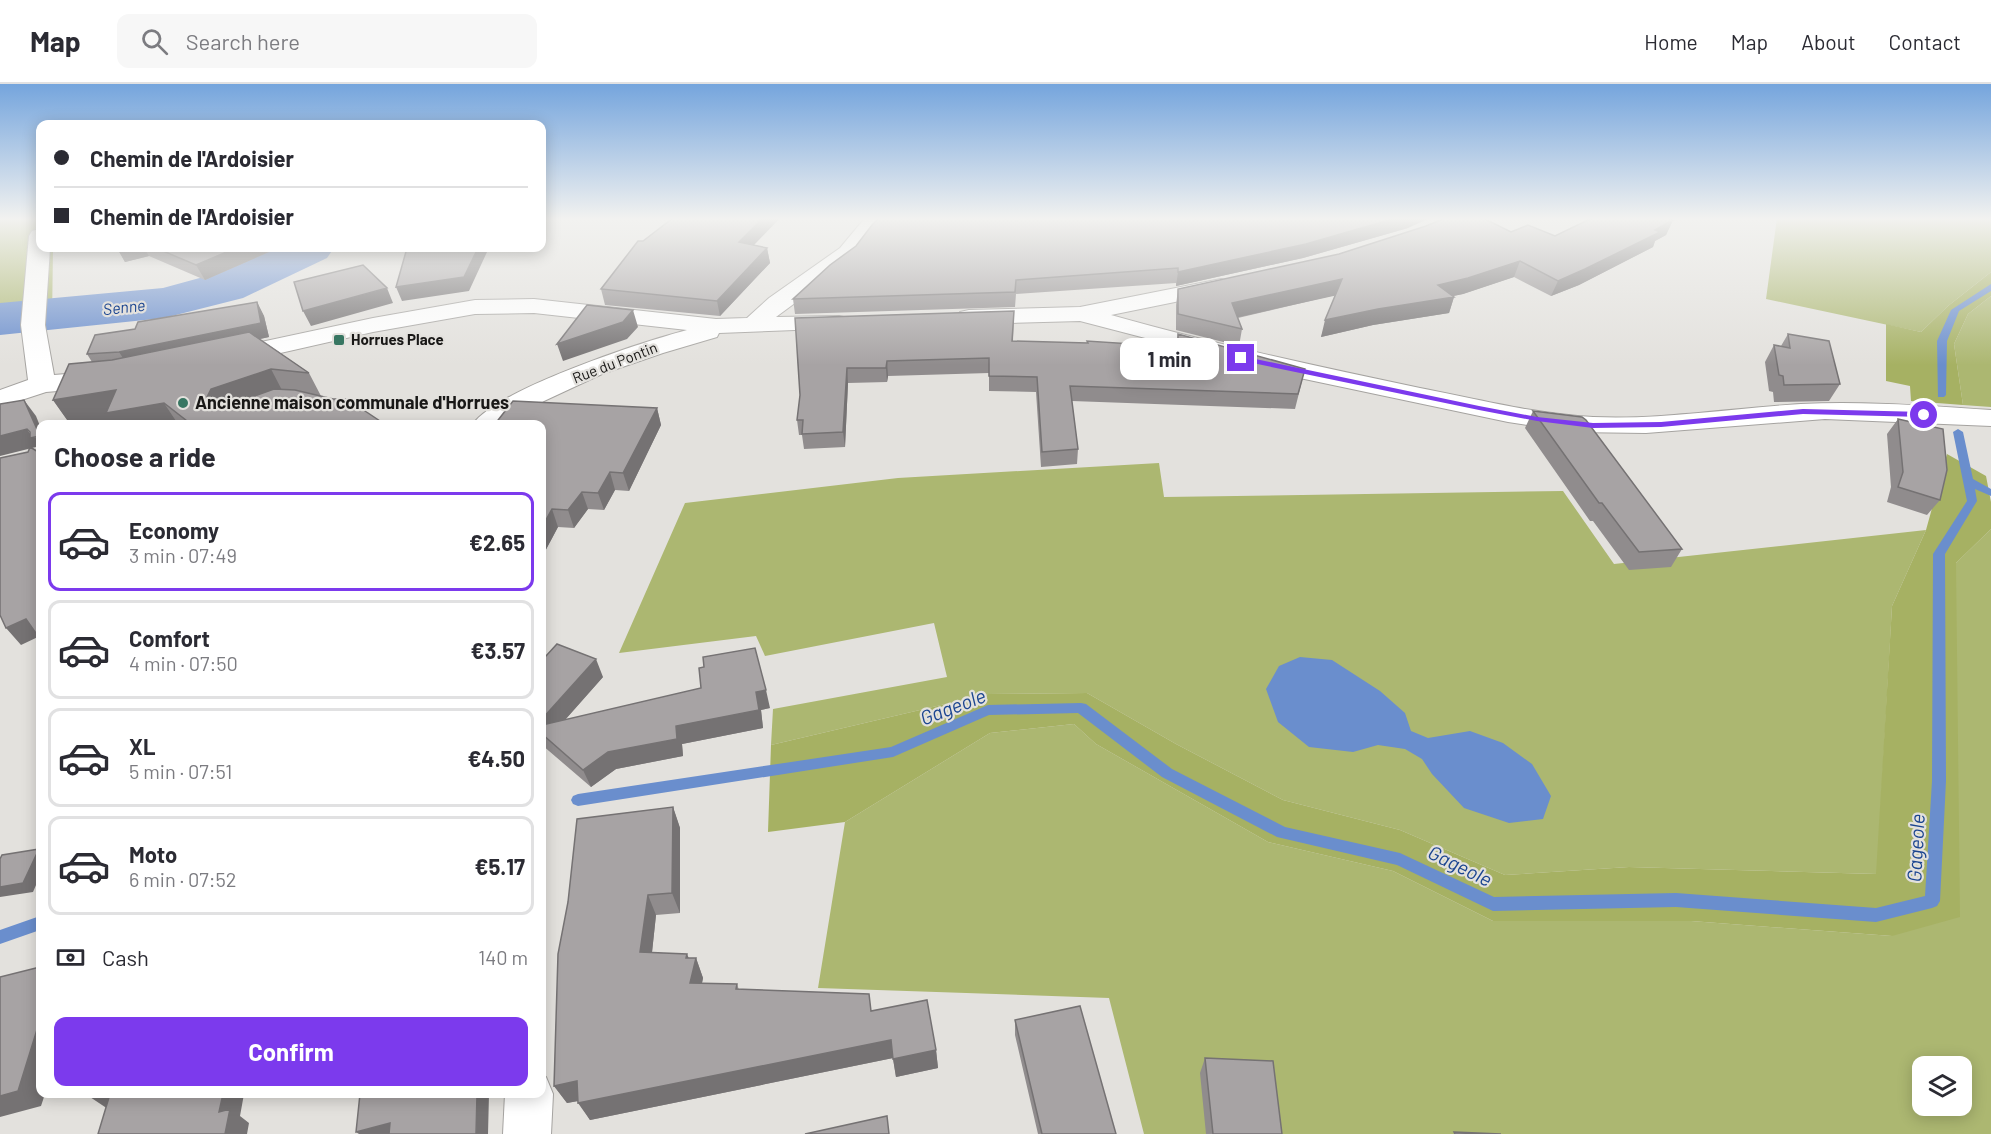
<!DOCTYPE html>
<meta charset="utf-8">
<style>
:root{--surface:#fff;--page:#f7f7f7;--text:#2b2b33;--muted:#7c7c81;--line:#e1e1e2;--accent:#7c3aed}
body{margin:0;font-family:Barlow,sans-serif;background:var(--page);color:var(--text);height:100vh;display:flex;flex-direction:column;font-size:22px;white-space:nowrap}
*{box-sizing:border-box;margin:0}
p{font-size:20px;color:var(--muted)}
.icon{flex:none;width:33px;height:33px;fill:none;stroke:currentColor;stroke-width:2;stroke-linecap:round;stroke-linejoin:round}
.map{position:relative;flex:1;overflow:hidden}
.sheet{position:absolute;left:36px;top:336px;width:510px;height:678px;display:flex;flex-direction:column;background:var(--surface);border-radius:12px;box-shadow:0 3px 15px #0003}
.sheet>*{flex:none}
.guide{position:absolute;left:36px;top:36px;width:510px;height:132px;border-radius:12px;box-shadow:0 3px 15px #0003;display:grid;align-content:center;height:132px;padding:0 18px;background:var(--surface)}
.tools{position:absolute;left:1912px;top:972px;display:grid;gap:12px}
.tools a{display:grid;place-items:center;width:60px;height:60px;border-radius:12px;background:var(--surface);box-shadow:0 3px 15px #0003;font-size:30px}
.end{position:absolute;width:27px;height:27px;margin:-14px;border:8px solid #7c3aed;background:#fff;box-shadow:0 0 0 3px #fff}
.from{border-radius:50%}
.bubble{position:absolute;height:42px;border-radius:12px;background:var(--surface);box-shadow:0 3px 15px #0003;font-size:20px;font-weight:700;line-height:42px;text-align:center}
.guide b{display:flex;align-items:center;gap:21px;height:57px;font-size:22px}
.guide b+b{border-top:2px solid var(--line)}
.guide i{width:15px;height:15px;background:var(--text)}
ul{padding:0;list-style:none}
li{display:flex;align-items:center;gap:18px;height:99px;margin:0 12px 9px;padding:0 6px;border:3px solid var(--line);border-radius:12px}
li div{flex:1}
li b{display:block;font-size:22px}
li em{font-style:normal;font-weight:700}
li.active{border-color:var(--accent)}
li>.icon{width:54px;height:54px;stroke-width:1.5}
h2{padding:0 18px;font-size:27px;line-height:72px}
.pay{display:flex;align-items:center;gap:15px;height:66px;padding:0 18px;font-size:22px}
.pay p{margin-inline-start:auto}
.button{display:flex;gap:12px;margin-top:auto;padding:12px 18px}
.button a{flex:1;height:69px;border-radius:12px;background:var(--accent);color:#fff;font-size:24px;font-weight:700;line-height:69px;text-align:center}
header{display:flex;align-items:center;gap:36px;box-sizing:border-box;height:84px;padding:0 30px;background:var(--surface);border-bottom:2px solid var(--line)}
header strong{font-size:28px}
nav{display:flex;gap:33px;margin-inline-start:auto;font-size:21px}
.search{width:420px;height:54px;background:var(--page);display:flex;align-items:center;gap:15px;box-sizing:border-box;padding:0 21px;border-radius:12px;color:var(--muted);font-size:22px}
.map>svg:first-child{display:block}
</style>
<header>
<strong>Map</strong>
<div class="search"><svg class="icon" aria-label="search" viewBox="0 0 24 24"><circle cx="10" cy="10" r="6"/><path d="M15 15l6 6"/></svg>Search here</div>
<nav><a>Home</a><a>Map</a><a>About</a><a>Contact</a></nav>
</header>
<div class="map">
<svg width="1991" height="1050" viewBox="0 0 1991 1050">
<rect width="100%" height="100%" fill="#e3e1dd"/>
<!-- green -->
<path fill="#acb771" fill-rule="evenodd" d="M0,134H40V164H53L52,237L0,241Z
M1777,134H1991V188L1948,222L1921,248L1766,215Z
M1991,212V323L1963,321L1954,260L1968,230Z
M1159,379L1164,413L1563,407L1614,480L1926,446L1892,522L1877,790L1629,783L1505,791L1400,746L1283,716L1176,660L1087,609L988,610L771,661L773,625L947,593L934,539L765,572L756,552L619,569L685,419L898,394Z
M1991,445V1050H1144L1109,914L818,904L845,738L990,649L1074,640L1096,660L1268,758L1393,787L1493,837H1691L1892,852L1956,583V479ZM1923,982H1962V1022H1923Z"/>
<!-- forest -->
<path fill="#a6b163" d="M1991,188V212L1968,230L1954,260L1963,321L1911,317L1910,302L1886,297V240L1921,248L1948,222Z
M1947,370L1986,392L1991,418V445L1956,479L1960,833L1892,852L1691,837H1493L1393,787L1268,758L1096,660L1074,640L990,649L845,738L768,748L771,661L988,610L1087,609L1176,660L1283,716L1400,746L1505,791L1629,783L1876,790L1892,522L1926,446Z"/>
<!-- water -->
<path fill="#6a8ecd" d="M1300,573L1332,576L1380,607L1405,629L1411,647L1428,654L1470,647L1503,659L1532,680L1551,712L1543,735L1509,739L1464,724L1432,690L1422,675L1405,665L1378,661L1353,668L1309,663L1278,638L1266,605L1279,582Z"/>
<g fill="none" stroke-linecap="round" stroke-linejoin="round">
<!-- stream -->
<path fill="#6a8ecd" fill-rule="evenodd" d="M1991,200V207L1959,227L1947,257L1946,311L1944,313H1938L1937,257L1951,226Z
M1958,345L1963,348L1973,395L1991,405V412L1975,405L1977,417L1945,470L1946,697L1940,817L1937,822L1932,824L1876,838L1676,823L1493,827L1397,781L1277,753L1162,693L1078,629L989,631L893,673L578,722L573,720L571,716L573,712L578,710L891,663L988,621L1081,619L1086,620L1172,685L1285,743L1400,769L1494,813L1676,809L1876,824L1925,812L1932,697L1933,470L1967,417L1953,348Z
M40,832V846L0,860V846Z"/>
<!-- river -->
<path fill="#6a8ecd" fill-rule="evenodd" d="M272,164H334L327,174L243,214L164,234L0,251V219L163,204L207,192Z"/>
<defs>
<path id="minor" d="M865,134H886L856,174L776,233L839,232L848,234L851,239L848,244L719,249L717,253L663,269L602,290L544,317L505,340H473C498,305 642,258 687,246L534,229L475,230L373,248L228,281L219,278L215,273L219,268L228,265L373,234L475,216L534,215L716,235L747,234L769,214L840,164Z
M40,145V164H50L45,241L54,291L104,287L113,289L117,295L113,301L104,303L46,308L0,323V306L28,296L21,241L29,152L32,147Z
M1221,195L1229,197L1233,202L1229,207L1111,231C1213,260 1316,282 1420,304C1477,315 1534,330 1593,333C1663,336 1732,324 1801,320C1865,317 1928,322 1991,326V342L1825,335L1646,349L1573,348L1508,338L1295,293L1080,237L969,240L960,238L957,233L960,228L969,226L1080,223Z
M542,991L546,993L553,1010L551,1050H503L505,1010H542Z"/>
</defs>
<!-- minor casing -->
<use href="#minor" stroke="#a5a3a0" stroke-width="2"/>
<!-- minor -->
<use href="#minor" fill="#fff" fill-rule="evenodd"/>
</g>
<!-- wall -->
<path fill="#908c8d" d="M673,134H780L754,161L767,164L770,179L720,232L605,221L601,205L643,157Z
M1673,136L1666,151L1655,157L1653,163L1579,201L1551,212L1514,193L1463,210L1453,212L1454,213L1449,229L1373,241L1321,253L1335,211L1238,234L1242,245L1239,262L1176,246V221L1178,205L1511,148L1555,152Z
M1408,144L1303,174L1176,202V199L1016,210L1015,223L795,230L793,215Z
M117,164H278L205,196L149,172L125,178Z
M257,218L264,232L269,253L260,255L309,289L321,312L381,340H114L111,337L90,340H70L53,316L92,278L87,270L135,245Z
M1014,227L1013,257L1176,263L1178,250L1305,285L1295,325L1072,317L1078,365L1077,380L1041,383L1036,308L989,307V289L888,292L887,298L848,299L845,363L804,365L802,351H799L797,336L800,311L795,234Z
M1788,250L1840,300L1829,317L1774,318L1773,308L1769,307L1765,278L1774,261L1781,262Z
M657,324L661,341L629,407L615,406L604,426L588,425L574,444L558,443L542,473V340Z
M1533,327L1682,465L1671,483L1629,486L1593,437H1590L1525,344Z
M1898,335L1940,416L1927,431L1887,418L1891,403L1887,350Z
M542,571L603,593L565,636L770,624L761,626L763,644L682,660L683,672L616,685L591,703L542,661V662Z
M673,723L680,744V829L656,831L652,868L689,874H696L703,894L702,899L737,900L739,906L872,927L936,966L938,984L896,993L893,974L590,1036L578,1017L567,1019L554,1002Z
M1015,936L1116,1050H1038L1015,951Z
M1205,974L1282,1050H1206L1200,989Z"/>
<!-- shaded-wall -->
<path fill="#757273" d="M763,134H780L742,173L739,158Z
M1396,134H1430L1408,144L1303,174L1176,202L1178,188Z
M1673,136L1666,151L1655,157L1653,163L1579,201L1551,212L1558,197Z
M117,164H144L149,172L125,178Z
M236,164H278L205,196L196,181Z
M478,164H486L487,168L469,207L402,217L396,203Z
M767,164L770,179L720,232L717,217Z
M1520,177L1514,193L1463,210L1434,216L1454,213L1449,229L1373,241L1321,253L1325,236L1378,225L1438,201Z
M1342,195L1338,211L1230,235L1232,219Z
M387,204L393,219L311,242L303,227Z
M257,218L264,232L269,253L129,283L119,268Z
M633,226L638,243L627,255L563,277L557,260Z
M887,277L888,292L887,298L886,284Z
M847,284L848,299L845,363L843,348Z
M271,285L285,312L227,332L206,315L211,305Z
M116,306L164,319L178,340H114L111,337L90,340H70L53,316Z
M24,316L36,332L40,342V352Z
M657,324L661,341L629,407L623,389Z
M27,345L33,354L40,352V368L36,363L0,372V352Z
M610,388L615,406L604,426L598,409Z
M582,408L588,425L574,444L568,426Z
M552,425L558,443L542,473V443Z
M26,535L40,552L21,561L6,544Z
M596,575L603,593L548,655L542,650V635Z
M766,606L770,624L761,626L763,644L682,660L683,672L616,685L591,703L583,686L608,668L676,642L756,608Z
M673,723L680,744V829L672,809Z
M39,765L40,766V792L33,808L0,813V803Z
M648,811L656,831L650,887L640,868Z
M687,870L693,884L696,874L703,894L698,918L690,899L686,874Z
M40,936V1010H45L41,1022L0,1033V1012Z
M891,956L893,974L590,1036L578,1019Z
M936,966L938,984L896,993L893,975Z
M577,997L589,1015L567,1019L554,1002Z
M102,1010H114L111,1027L90,1013Z
M223,1010H244L240,1032L249,1039L247,1050H225L219,1028Z
M477,1010H489L488,1050H476Z
M390,1039L402,1050H359L356,1048Z"/>
<!-- building -->
<path fill="#a7a3a4" stroke="#757273" stroke-width="1.5" d="M673,134H763L739,158L767,164L717,217L601,205L638,157H643Z
M879,134H1396L1306,160L1178,188V184L1016,196L1015,208L793,215L830,181L856,162L872,141Z
M1445,134H1483L1511,148L1528,141L1555,152L1592,134H1668L1673,136L1655,146L1660,148L1585,185L1558,197L1520,177L1468,194L1438,201L1454,213L1378,225L1325,236L1342,195L1232,219L1242,245L1178,230V205L1339,170L1426,142Z
M156,164H236L196,181Z
M407,164H478L464,193L396,203Z
M363,181L387,204L303,227L294,198Z
M257,218L261,239L119,268L87,270L95,251L135,245L138,238Z
M587,221L633,226L623,238L557,260Z
M1014,227L1012,257L1088,259L1087,257L1178,263V250L1305,285L1298,310L1070,302L1078,365L1042,368L1037,293L989,292V274L887,277L886,284H847L843,348L802,350L803,336H797L800,311L795,234Z
M249,248L309,289L271,285L211,305L206,315H246L274,305L295,306L333,315H347L380,337L373,340H191L164,319L106,329L116,306L53,316L69,280L112,276Z
M1788,250L1829,257L1840,300L1784,301L1783,292L1779,291L1774,261L1790,264Z
M24,316L40,352L30,354V348L27,345L0,352V320Z
M513,317L657,324L623,389L610,388L598,409L582,408L568,426L552,425L542,443V340H495Z
M1533,327L1582,333L1586,336L1682,465L1639,468L1602,419H1599Z
M1898,335L1943,345L1947,386L1940,416L1898,403L1903,388Z
M30,363L40,369V555L26,535L6,544L0,531V374L28,368Z
M557,560L596,575L542,635V571L546,572Z
M755,564L766,606L756,608L759,626L676,642L677,655L608,668L583,686L542,650V641L701,604L699,584L704,583L703,573Z
M673,723L672,809L648,811L640,868L687,870L686,874H696L690,899L737,900L736,905L869,910L871,927L927,916L936,966L893,975L891,956L578,1019L577,997L554,1002L558,870L568,818L577,735Z
M39,765L23,799L0,803V775L2,771Z
M40,883V936L18,1007L0,1012V893Z
M1080,922L1116,1050H1042L1015,936Z
M1205,974L1273,977L1282,1050H1213Z
M91,1010H102L90,1013Z
M110,1010H223L219,1028L230,1025L225,1050H98Z
M360,1010H477L476,1050H389L390,1039L356,1048Z
M887,1032L889,1050H805Z
M1454,1048L1501,1050H1455Z"/>
<!-- sky -->
<linearGradient id="sky" x2="0" y2="1"><stop stop-color="#75a5dd"/><stop offset="0.48" stop-color="#f2f2f0"/><stop offset="1" stop-color="#f2f2f0" stop-opacity="0"/></linearGradient>
<rect width="1991" height="281" fill="url(#sky)"/>
<!-- route -->
<path fill="#7c3aed" d="M1241,272L1479,322L1537,333L1593,339L1661,338L1803,325L1924,328L1928,331L1924,333L1803,330L1661,343L1593,344L1537,337L1479,326L1238,276V273Z"/>
<!-- markers -->
<g fill="#377662" stroke="#e3e1dd" stroke-width="2">
<rect x="333" y="250" width="12" height="12" rx="3"/>
<circle cx="183" cy="319" r="6"/>
</g>
<g text-anchor="middle" stroke-width="4.5" stroke-linejoin="round" paint-order="stroke">
<!-- far-poi labels -->
<g font-size="15" font-weight="bold" fill="#191817" stroke="#e3e1dd" text-anchor="start">
<text x="351" y="261">Horrues Place</text>
</g>
<!-- far-street labels -->
<g font-size="15" fill="#191817" stroke="#e3e1dd">
<text transform="translate(615 279) rotate(-21)" y="5">Rue du Pontin</text>
</g>
<!-- far-water labels -->
<g font-size="16" font-style="italic" fill="#1b4590" stroke="#e3e1dd">
<text transform="translate(124 223) rotate(-6)" y="6">Senne</text>
</g>
<!-- poi labels -->
<g font-size="18" font-weight="bold" fill="#191817" stroke="#e3e1dd" text-anchor="start">
<text x="195" y="325">Ancienne maison communale d'Horrues</text>
</g>
<!-- water labels -->
<g font-size="20" font-style="italic" fill="#1b4590" stroke="#e3e1dd">
<text transform="translate(953 623) rotate(-21)" y="7">Gageole</text>
<text transform="translate(1916 764) rotate(-87)" y="7">Gageole</text>
<text transform="translate(1460 782) rotate(26)" y="7">Gageole</text>
</g>
</g>
</svg>
<div class="tools">
<a><svg class="icon" aria-label="layers" viewBox="0 0 24 24"><path d="M12 4l9 5-9 5-9-5zM3 14l9 5 9-5"/></svg></a>
</div>
<i class="end from" style="left:1924px;top:331px"></i>
<i class="end" style="left:1241px;top:274px"></i>
<div class="bubble" style="left:1120px;top:254px;width:99px">1 min</div>
<div class="guide">
<b><i class="from"></i>Chemin de l'Ardoisier</b>
<b><i></i>Chemin de l'Ardoisier</b>
</div>
<section class="sheet">
<h2>Choose a ride</h2>
<ul>
<li class="active"><svg class="icon" aria-label="car" viewBox="0 0 24 24"><path d="M5 17H2v-5l4-1 3-4h7l3 4 3 1v5h-3M9 17h6M6 11h13"/><circle cx="7" cy="17" r="2"/><circle cx="17" cy="17" r="2"/></svg><div><b>Economy</b><p>3 min · 07:49</p></div><em>€2.65</em></li>
<li><svg class="icon" aria-label="car" viewBox="0 0 24 24"><path d="M5 17H2v-5l4-1 3-4h7l3 4 3 1v5h-3M9 17h6M6 11h13"/><circle cx="7" cy="17" r="2"/><circle cx="17" cy="17" r="2"/></svg><div><b>Comfort</b><p>4 min · 07:50</p></div><em>€3.57</em></li>
<li><svg class="icon" aria-label="car" viewBox="0 0 24 24"><path d="M5 17H2v-5l4-1 3-4h7l3 4 3 1v5h-3M9 17h6M6 11h13"/><circle cx="7" cy="17" r="2"/><circle cx="17" cy="17" r="2"/></svg><div><b>XL</b><p>5 min · 07:51</p></div><em>€4.50</em></li>
<li><svg class="icon" aria-label="car" viewBox="0 0 24 24"><path d="M5 17H2v-5l4-1 3-4h7l3 4 3 1v5h-3M9 17h6M6 11h13"/><circle cx="7" cy="17" r="2"/><circle cx="17" cy="17" r="2"/></svg><div><b>Moto</b><p>6 min · 07:52</p></div><em>€5.17</em></li>
</ul>
<div class="pay"><svg class="icon" aria-label="cash" viewBox="0 0 24 24"><path d="M3 7h18v10H3z"/><circle cx="12" cy="12" r="2"/></svg>Cash<p>140 m</p></div>
<div class="button"><a>Confirm</a></div>
</section>
</div>
